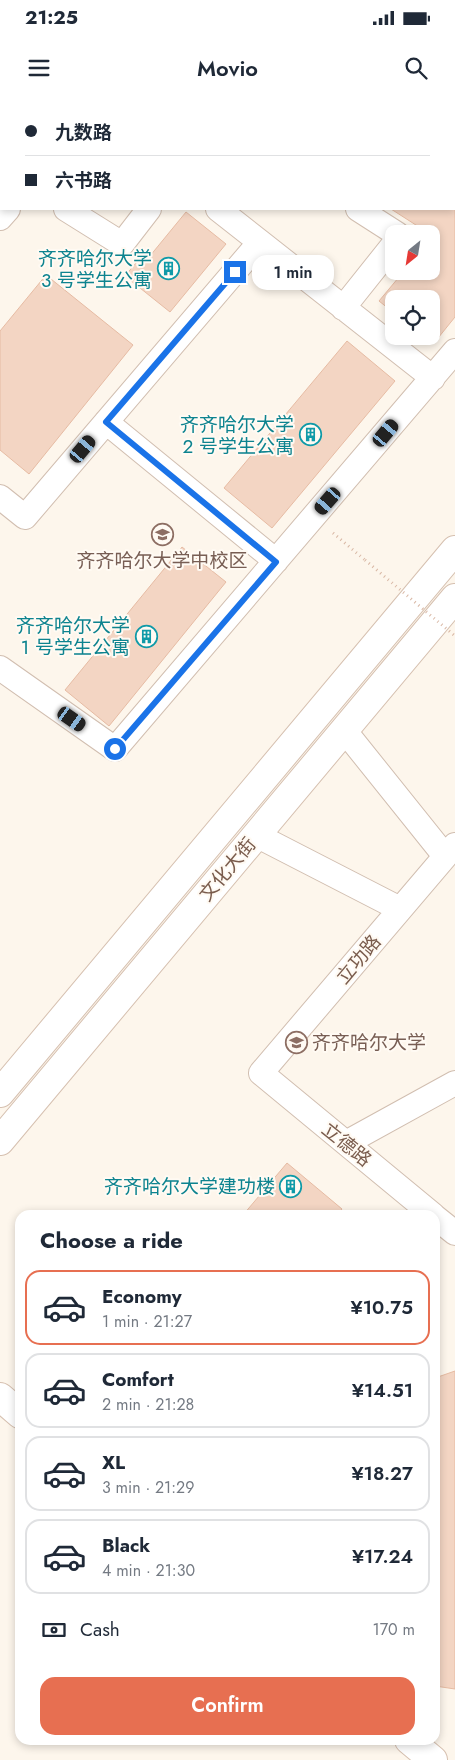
<!DOCTYPE html>
<meta charset="utf-8">
<style>
:root{--surface:#fff;--page:#f6f6f7;--text:#1f2937;--muted:#747a83;--line:#e0e1e3;--accent:#e76f51}
body{margin:0;font-family:Jost,"Noto Sans SC",sans-serif;background:var(--page);color:var(--text);height:100vh;display:flex;flex-direction:column;font-size:19px;white-space:nowrap}
*{box-sizing:border-box;margin:0}
p{font-size:16px;color:var(--muted)}
.icon{flex:none;width:28px;height:28px;fill:none;stroke:currentColor;stroke-width:2;stroke-linecap:round;stroke-linejoin:round}
.map{position:relative;flex:1;overflow:hidden}
.panel{position:absolute;left:15px;top:1110px;width:425px;height:535px;display:flex;flex-direction:column;background:var(--surface);border-radius:15px;box-shadow:0 2px 8px #0003}
.panel>*{flex:none}
.banner{position:absolute;left:0px;top:0px;width:455px;height:110px;box-shadow:0 2px 8px #0003;display:grid;align-content:center;height:110px;padding:0 25px;background:var(--surface)}
.needle{width:32px;rotate:210deg}
.fabs{position:absolute;left:385px;top:125px;display:grid;gap:10px}
.fabs a{display:grid;place-items:center;width:55px;height:55px;border-radius:10px;background:var(--surface);box-shadow:0 2px 8px #0003;font-size:25px}
.end{position:absolute;width:22px;height:22px;margin:-11px;border:6px solid #1a73e8;background:#fff;box-shadow:0 0 0 2px #fff}
.from{border-radius:50%}
.bubble{position:absolute;height:35px;border-radius:15px;background:var(--surface);box-shadow:0 2px 8px #0003;font-size:16px;font-weight:600;line-height:35px;text-align:center}
.car{position:absolute;width:15px;height:30px;margin:-15px -8px;border-radius:6px;box-shadow:0 0 4px 1px #0007;background:linear-gradient(#222 24%,#8ab4d8 0 40%,#222 0 76%,#8ab4d8 0 86%,#222 0)}
.banner b{display:flex;align-items:center;gap:18px;height:48px;font-size:19px}
.banner b+b{border-top:1px solid var(--line)}
.banner i{width:12px;height:12px;background:var(--text)}
ul{padding:0;list-style:none}
li{display:flex;align-items:center;gap:15px;height:75px;margin:0 10px 8px;padding:0 15px;border:2px solid var(--line);border-radius:15px}
li div{flex:1}
li b{display:block;font-size:19px}
li em{font-style:normal;font-weight:600}
li.active{border-color:var(--accent)}
li>.icon{width:45px;height:45px;stroke-width:1.5}
h2{padding:0 25px;font-size:22px;line-height:60px}
.pay{display:flex;align-items:center;gap:12px;height:55px;padding:0 25px;font-size:19px}
.pay p{margin-inline-start:auto}
.action{display:flex;gap:10px;margin-top:auto;padding:10px 25px}
.action a{flex:1;height:58px;border-radius:15px;background:var(--accent);color:#fff;font-size:20px;font-weight:600;line-height:58px;text-align:center}
.status{display:flex;justify-content:space-between;align-items:center;height:35px;padding:0 25px;background:var(--surface);direction:ltr}
.status svg{height:14px;fill:currentColor}
header{display:flex;justify-content:space-between;align-items:center;height:65px;padding:0 25px;background:var(--surface);font-size:22px;font-weight:600}
.map>svg:first-child{display:block}
</style>
<div class="status"><b>21:25</b><svg viewBox="0 0 49 12"><path d="M0 12V9h3v3zM5 12V6h3v6zM10 12V3h3v9zM15 12V0h3v12zM26 1h20v11H26zM47 4h2v5h-2z"/></svg></div>
<header><svg class="icon" aria-label="menu" viewBox="0 0 24 24"><path d="M4 6h16M4 12h16M4 18h16"/></svg>Movio<svg class="icon" aria-label="search" viewBox="0 0 24 24"><circle cx="10" cy="10" r="6"/><path d="M15 15l6 6"/></svg></header>
<div class="map">
<svg width="455" height="1660" viewBox="0 0 455 1660">
<rect width="100%" height="100%" fill="#fdf6ec"/>
<!-- building -->
<path fill="#f3d5c3" stroke="#e6bba3" d="M0,0L9,1H1V70L0,69Z
M259,0H329L331,1H258Z
M454,77L455,78V217L434,243L425,236H431V199H394V213L379,201L404,171H431V138L433,136L391,109H454Z
M186,112L226,144L170,212L125,176L140,158L145,162Z
M46,175L133,245L29,374L0,350V231Z
M347,241L395,281L272,428L224,388Z
M182,447L226,482L109,626L65,590Z
M287,1063L342,1109L337,1115H243Z
M455,1271V1589L435,1586V1278Z"/>
<g fill="none" stroke-linecap="round" stroke-linejoin="round">
<defs>
<path id="street" d="M113,1L114,0
M222,1L223,0
M66,109L122,144L149,109
M358,109L397,134
M0,118L8,109
M260,142L433,278
M343,208L394,144
M106,322L276,461
M0,397L25,417L260,142L218,109
M0,568L115,649L455,251
M344,630L445,756
M256,735L400,809
M346,1043L455,983
M433,1115L261,973L455,745
M435,1117L455,1133"/>
<path id="secondary" d="M0,993L455,450
M0,1041L455,498
M0,1297L20,1314
M409,1640L433,1660"/>
</defs>
<!-- street casing -->
<use href="#street" stroke="#d1beb0" stroke-width="26"/>
<!-- secondary casing -->
<use href="#secondary" stroke="#d6c0b0" stroke-width="30"/>
<!-- path -->
<path stroke="#d9b8a5" stroke-width="3" stroke-dasharray="1 4" stroke-linecap="butt" d="M333,433L365,460"/>
<!-- street -->
<use href="#street" stroke="#fff" stroke-width="24"/>
<!-- secondary -->
<use href="#secondary" stroke="#fff" stroke-width="28"/>
<!-- path-bridge -->
<path stroke="#d9b8a5" stroke-width="3" stroke-dasharray="1 4" stroke-linecap="butt" d="M365,460L455,536"/>
</g>
<g fill="none" stroke-linecap="round" stroke-linejoin="round">
<!-- route -->
<path stroke="#1a73e8" stroke-width="6" d="M115,649L276,462L106,322L235,172"/>
</g>
<!-- icons -->
<defs>
<symbol id="building-ring" viewBox="-11 -11 22 22"><circle r="9.5" fill="#fffaf3" stroke="#0f9aa8" stroke-width="1.5"/><path d="M-4-6H4V6H1V3H-1V6H-4ZM-2.5-4.3h1.7v1.8h-1.7ZM.8-4.3h1.7v1.8H.8ZM-2.5-1h1.7V.8h-1.7ZM.8-1h1.7V.8H.8Z" fill="#0f9aa8"/></symbol>
<symbol id="university-ring" viewBox="-11 -11 22 22"><circle r="9.5" fill="#fffaf3" stroke="#8d6e63" stroke-width="1.5"/><path d="M0-5L7-2L0 1L-7-2ZM-4 1L0 2.5L4 1V4Q0 6-4 4Z" fill="#8d6e63"/></symbol>
</defs>
<g fill-rule="evenodd">
<use href="#building-ring" x="156" y="156" width="25" height="25"/>
<use href="#building-ring" x="298" y="322" width="25" height="25"/>
<use href="#university-ring" x="150" y="422" width="25" height="25"/>
<use href="#building-ring" x="134" y="524" width="25" height="25"/>
<use href="#university-ring" x="284" y="930" width="25" height="25"/>
<use href="#building-ring" x="278" y="1074" width="25" height="25"/>
</g>
<g text-anchor="middle" stroke-width="4" stroke-linejoin="round" paint-order="stroke">
<!-- culture labels -->
<g font-size="19" fill="#0d838f" stroke="#fffaf3" text-anchor="end">
<text x="152" y="165">齐齐哈尔大学<tspan x="152" dy="22">3 号学生公寓</tspan></text>
<text x="294" y="331">齐齐哈尔大学<tspan x="294" dy="22">2 号学生公寓</tspan></text>
<text x="130" y="532">齐齐哈尔大学<tspan x="130" dy="22">1 号学生公寓</tspan></text>
<text x="275" y="1093">齐齐哈尔大学建功楼</text>
</g>
<!-- education labels -->
<g font-size="19" fill="#785e54" stroke="#fffaf3">
<text x="162" y="467">齐齐哈尔大学中校区</text>
<text x="312" y="949" text-anchor="start">齐齐哈尔大学</text>
</g>
<!-- street labels -->
<g font-size="19" fill="#7a5c4d" stroke="#fffaf3">
<text transform="translate(227 769) rotate(-50)" y="7">文化大街</text>
<text transform="translate(358 859) rotate(-50)" y="7">立功路</text>
<text transform="translate(347 1044) rotate(39)" y="7">立德路</text>
</g>
</g>
</svg>
<div class="fabs">
<a><svg class="needle" viewBox="-14 -14 28 28"><path d="M0-13l5 13h-10z" fill="#e53935"/><path d="M0 13l5-13h-10z" fill="#747a83"/></svg></a>
<a><svg class="icon" aria-label="locate" viewBox="0 0 24 24"><circle cx="12" cy="12" r="6"/><path d="M12 2v4M12 18v4M2 12h4M18 12h4"/></svg></a>
</div>
<i class="end from" style="left:115px;top:649px"></i>
<i class="end" style="left:235px;top:172px"></i>
<div class="bubble" style="left:252px;top:155px;width:82px">1 min</div>
<i class="car" style="left:386px;top:333px;rotate:40deg"></i>
<i class="car" style="left:83px;top:349px;rotate:40deg"></i>
<i class="car" style="left:328px;top:401px;rotate:221deg"></i>
<i class="car" style="left:72px;top:619px;rotate:125deg"></i>
<div class="banner">
<b><i class="from"></i>九数路</b>
<b><i></i>六书路</b>
</div>
<section class="panel">
<h2>Choose a ride</h2>
<ul>
<li class="active"><svg class="icon" aria-label="car" viewBox="0 0 24 24"><path d="M5 17H2v-5l4-1 3-4h7l3 4 3 1v5h-3M9 17h6M6 11h13"/><circle cx="7" cy="17" r="2"/><circle cx="17" cy="17" r="2"/></svg><div><b>Economy</b><p>1 min · 21:27</p></div><em>¥10.75</em></li>
<li><svg class="icon" aria-label="car" viewBox="0 0 24 24"><path d="M5 17H2v-5l4-1 3-4h7l3 4 3 1v5h-3M9 17h6M6 11h13"/><circle cx="7" cy="17" r="2"/><circle cx="17" cy="17" r="2"/></svg><div><b>Comfort</b><p>2 min · 21:28</p></div><em>¥14.51</em></li>
<li><svg class="icon" aria-label="car" viewBox="0 0 24 24"><path d="M5 17H2v-5l4-1 3-4h7l3 4 3 1v5h-3M9 17h6M6 11h13"/><circle cx="7" cy="17" r="2"/><circle cx="17" cy="17" r="2"/></svg><div><b>XL</b><p>3 min · 21:29</p></div><em>¥18.27</em></li>
<li><svg class="icon" aria-label="car" viewBox="0 0 24 24"><path d="M5 17H2v-5l4-1 3-4h7l3 4 3 1v5h-3M9 17h6M6 11h13"/><circle cx="7" cy="17" r="2"/><circle cx="17" cy="17" r="2"/></svg><div><b>Black</b><p>4 min · 21:30</p></div><em>¥17.24</em></li>
</ul>
<div class="pay"><svg class="icon" aria-label="cash" viewBox="0 0 24 24"><path d="M3 7h18v10H3z"/><circle cx="12" cy="12" r="2"/></svg>Cash<p>170 m</p></div>
<div class="action"><a>Confirm</a></div>
</section>
</div>
